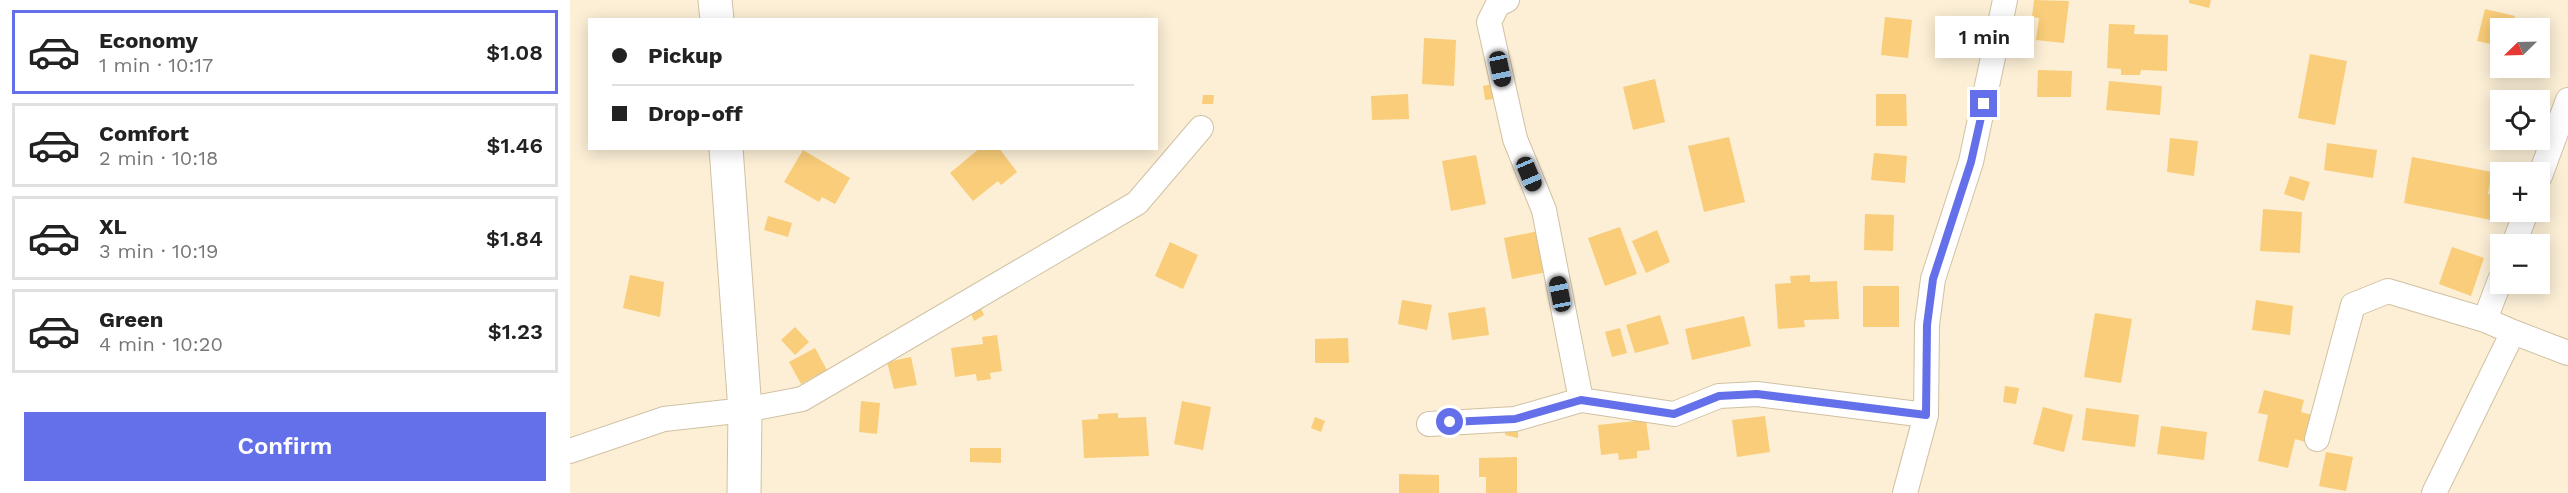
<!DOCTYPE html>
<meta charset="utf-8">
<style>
:root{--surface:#fff;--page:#f2f2f2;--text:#222;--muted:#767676;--line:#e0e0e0;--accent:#6470e9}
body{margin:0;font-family:"Work Sans",sans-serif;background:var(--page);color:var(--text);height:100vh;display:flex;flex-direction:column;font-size:22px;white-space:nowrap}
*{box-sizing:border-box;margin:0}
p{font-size:20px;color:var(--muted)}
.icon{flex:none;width:33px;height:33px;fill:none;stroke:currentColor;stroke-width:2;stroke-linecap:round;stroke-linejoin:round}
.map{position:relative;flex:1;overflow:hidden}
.drawer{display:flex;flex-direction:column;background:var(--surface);width:570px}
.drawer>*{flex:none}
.top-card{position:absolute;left:18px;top:18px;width:570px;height:132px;border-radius:0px;box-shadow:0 3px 15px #0003;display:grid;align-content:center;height:132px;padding:0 24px;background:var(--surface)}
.needle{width:39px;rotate:247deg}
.buttons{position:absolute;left:1920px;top:18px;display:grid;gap:12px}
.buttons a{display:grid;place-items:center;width:60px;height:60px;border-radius:0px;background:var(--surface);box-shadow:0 3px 15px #0003;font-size:30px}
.end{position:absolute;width:27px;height:27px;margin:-14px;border:8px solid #6470e9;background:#fff;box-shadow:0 0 0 3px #fff}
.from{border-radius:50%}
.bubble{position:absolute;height:42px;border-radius:0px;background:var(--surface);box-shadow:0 3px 15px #0003;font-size:20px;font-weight:600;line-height:42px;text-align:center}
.car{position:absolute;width:18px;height:36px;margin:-18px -9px;border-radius:8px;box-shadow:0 0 4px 2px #0007;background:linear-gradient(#222 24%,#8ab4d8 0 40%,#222 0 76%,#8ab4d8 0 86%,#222 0)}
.top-card b{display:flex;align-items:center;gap:21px;height:57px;font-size:22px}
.top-card b+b{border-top:2px solid var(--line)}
.top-card i{width:15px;height:15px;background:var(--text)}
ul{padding:10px 0 0;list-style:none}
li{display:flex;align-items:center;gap:18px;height:84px;margin:0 12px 9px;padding:0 12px;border:3px solid var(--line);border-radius:0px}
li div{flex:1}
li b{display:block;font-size:22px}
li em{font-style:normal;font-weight:600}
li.active{border-color:var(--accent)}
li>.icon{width:54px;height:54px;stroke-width:1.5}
.button{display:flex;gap:12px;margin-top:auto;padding:12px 24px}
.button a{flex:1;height:69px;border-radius:0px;background:var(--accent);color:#fff;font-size:24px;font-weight:600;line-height:69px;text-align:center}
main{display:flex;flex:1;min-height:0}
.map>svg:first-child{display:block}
</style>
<main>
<section class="drawer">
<ul>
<li class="active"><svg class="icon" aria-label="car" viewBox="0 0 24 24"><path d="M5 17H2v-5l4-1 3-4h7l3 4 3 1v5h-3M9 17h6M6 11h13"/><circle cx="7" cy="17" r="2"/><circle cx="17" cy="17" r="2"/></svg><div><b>Economy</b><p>1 min · 10:17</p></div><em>$1.08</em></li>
<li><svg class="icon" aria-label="car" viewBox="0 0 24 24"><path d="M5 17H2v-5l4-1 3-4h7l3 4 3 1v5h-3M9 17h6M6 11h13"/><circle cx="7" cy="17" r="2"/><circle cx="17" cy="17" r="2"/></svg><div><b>Comfort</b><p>2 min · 10:18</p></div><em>$1.46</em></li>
<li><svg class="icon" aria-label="car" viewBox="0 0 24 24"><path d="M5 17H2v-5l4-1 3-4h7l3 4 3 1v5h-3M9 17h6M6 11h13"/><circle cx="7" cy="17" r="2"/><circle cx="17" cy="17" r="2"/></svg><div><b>XL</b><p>3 min · 10:19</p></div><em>$1.84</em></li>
<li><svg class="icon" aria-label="car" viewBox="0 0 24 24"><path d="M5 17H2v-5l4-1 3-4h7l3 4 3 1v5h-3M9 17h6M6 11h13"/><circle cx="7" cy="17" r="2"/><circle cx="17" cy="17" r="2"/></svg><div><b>Green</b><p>4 min · 10:20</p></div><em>$1.23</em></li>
</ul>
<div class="button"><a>Confirm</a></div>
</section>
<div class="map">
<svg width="1998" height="493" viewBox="0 0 1998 493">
<rect width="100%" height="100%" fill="#fcefd6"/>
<!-- building -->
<path fill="#f9cd79" d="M1464,0L1499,1L1494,43L1466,40L1469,18L1462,17Z
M1619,0H1641L1639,8L1619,3Z
M1915,9L1945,16L1942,28H1930V46L1907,41Z
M1315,17L1342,20L1338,58L1311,55Z
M1539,24L1565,25L1564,34L1598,35L1597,71L1571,70L1570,75H1551V69L1537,68Z
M854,38L886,40L884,86L852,84Z
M1740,54L1777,61L1765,125L1728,118Z
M1468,70L1502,71L1501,97H1467Z
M1085,79L1095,122L1063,130L1053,87Z
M1539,81L1592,86L1590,115L1536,110Z
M922,84L924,99L915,100L913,86Z
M838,94L839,119L802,120L801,96Z
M1306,94H1336L1337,126H1306Z
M633,95H644L643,104H632Z
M1159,137L1175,202L1134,212L1118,146Z
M1600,138L1628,141L1624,176L1597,172Z
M1757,143L1807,150L1803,178L1754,170Z
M410,148H429L447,172L431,185L428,181L403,201L380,173Z
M233,150L280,178L265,204L252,197L249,202L214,182Z
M1304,153L1337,156L1335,183L1301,180Z
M906,155L916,204L881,211L872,161Z
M1842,157L1922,172L1918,194L1926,195L1921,220L1834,203Z
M1720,176L1740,182L1734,201L1714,194Z
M1693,209L1732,212L1730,253L1690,251Z
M1295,214L1324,215L1323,251L1294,250Z
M198,216L222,223L218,237L194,230Z
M1050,227L1067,274L1035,286L1018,238Z
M1087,230L1100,262L1076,273L1062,241Z
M969,231L977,272L942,279L934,238Z
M600,242L628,255L613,289L585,276Z
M1882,247L1914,258L1901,296L1869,284Z
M60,275L94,282L90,317L53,308Z
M1240,275V282L1267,281L1269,319L1234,320L1235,327L1208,329L1205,284L1221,283L1220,276Z
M1293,286H1329V327H1293Z
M832,300L862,305L857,330L828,324Z
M1686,300L1723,306L1720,335L1682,330Z
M410,306L414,315L404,321L400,311Z
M915,307L919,335L882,340L878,313Z
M1525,313L1562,319L1551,383L1514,377Z
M1090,315L1099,344L1065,353L1056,325Z
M1174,316L1181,346L1122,360L1115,329Z
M225,327L239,342L225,355L211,340Z
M1050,328L1057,353L1042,357L1035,332Z
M427,335L432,371L420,373L421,379L407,381L406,374L385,377L381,348L413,344L412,337Z
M778,338L779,363H745V339Z
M245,348L257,370L231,384L219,362Z
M341,357L347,385L324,389L317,362Z
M1435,386L1449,388L1446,404L1433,402Z
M1694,390L1734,400L1731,412L1746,416L1739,443L1725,439L1718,468L1688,461L1698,415L1688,413Z
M291,401L310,403L307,434L289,432Z
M612,401L641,407L633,450L604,444Z
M1473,407L1503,415L1494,452L1463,444Z
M1516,408L1569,415L1565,447L1512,440Z
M548,413V418L576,417L579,456L514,458L512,420L528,419V414Z
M1195,416L1200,452L1167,457L1162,420Z
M745,417L755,421L751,432L741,428Z
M1076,420L1080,450L1067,451V458L1049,460L1048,453L1031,455L1028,425Z
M1591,426L1637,432L1634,460L1587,454Z
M936,429L948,431V438L935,435Z
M400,448H431V463L400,462Z
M1756,452L1783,457L1776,491L1749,486Z
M947,457V493H916V477H909V458Z
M829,474L869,475V493H829Z"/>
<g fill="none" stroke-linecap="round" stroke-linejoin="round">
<defs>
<path id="street" d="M937,0L928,4L919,22L945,139L974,210L1011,400
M1970,176L1998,100
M1944,244L1956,212
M1915,320L1930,280
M859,424L945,419L1011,400L1104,414L1149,396L1187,394L1356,415
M1747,439L1783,305L1818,291L1915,320L1943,332
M0,451L94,419L175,410L232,399L567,203L631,128
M1335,493L1356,415L1357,325L1363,279L1401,162L1435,0
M1864,493L1943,332L1998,353"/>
<path id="secondary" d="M145,0L147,20
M156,148L175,410L174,493"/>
</defs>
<!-- street casing -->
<use href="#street" stroke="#d1c1a3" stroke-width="26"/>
<!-- secondary casing -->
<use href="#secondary" stroke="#d1c1a3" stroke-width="35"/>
<!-- street -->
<use href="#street" stroke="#fff" stroke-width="24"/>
<!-- secondary -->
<use href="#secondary" stroke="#fff" stroke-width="33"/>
</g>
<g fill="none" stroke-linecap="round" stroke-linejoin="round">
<!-- route -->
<path stroke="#6470e9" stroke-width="8" d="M880,422L945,419L1011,400L1104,414L1149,396L1187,394L1356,415L1357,325L1363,279L1401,162L1414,104"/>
</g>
</svg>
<div class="buttons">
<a><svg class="needle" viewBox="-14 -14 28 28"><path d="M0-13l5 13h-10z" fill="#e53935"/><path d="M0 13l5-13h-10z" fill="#767676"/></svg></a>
<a><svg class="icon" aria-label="locate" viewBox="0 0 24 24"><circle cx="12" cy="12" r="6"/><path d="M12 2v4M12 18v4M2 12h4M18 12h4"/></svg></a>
<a>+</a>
<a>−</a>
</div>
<i class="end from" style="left:880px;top:422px"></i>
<i class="end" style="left:1414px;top:104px"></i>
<div class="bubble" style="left:1365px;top:16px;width:99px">1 min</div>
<i class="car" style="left:930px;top:69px;rotate:168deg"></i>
<i class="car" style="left:959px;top:174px;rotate:157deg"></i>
<i class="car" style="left:990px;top:294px;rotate:349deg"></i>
<div class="top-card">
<b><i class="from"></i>Pickup</b>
<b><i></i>Drop-off</b>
</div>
</div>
</main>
